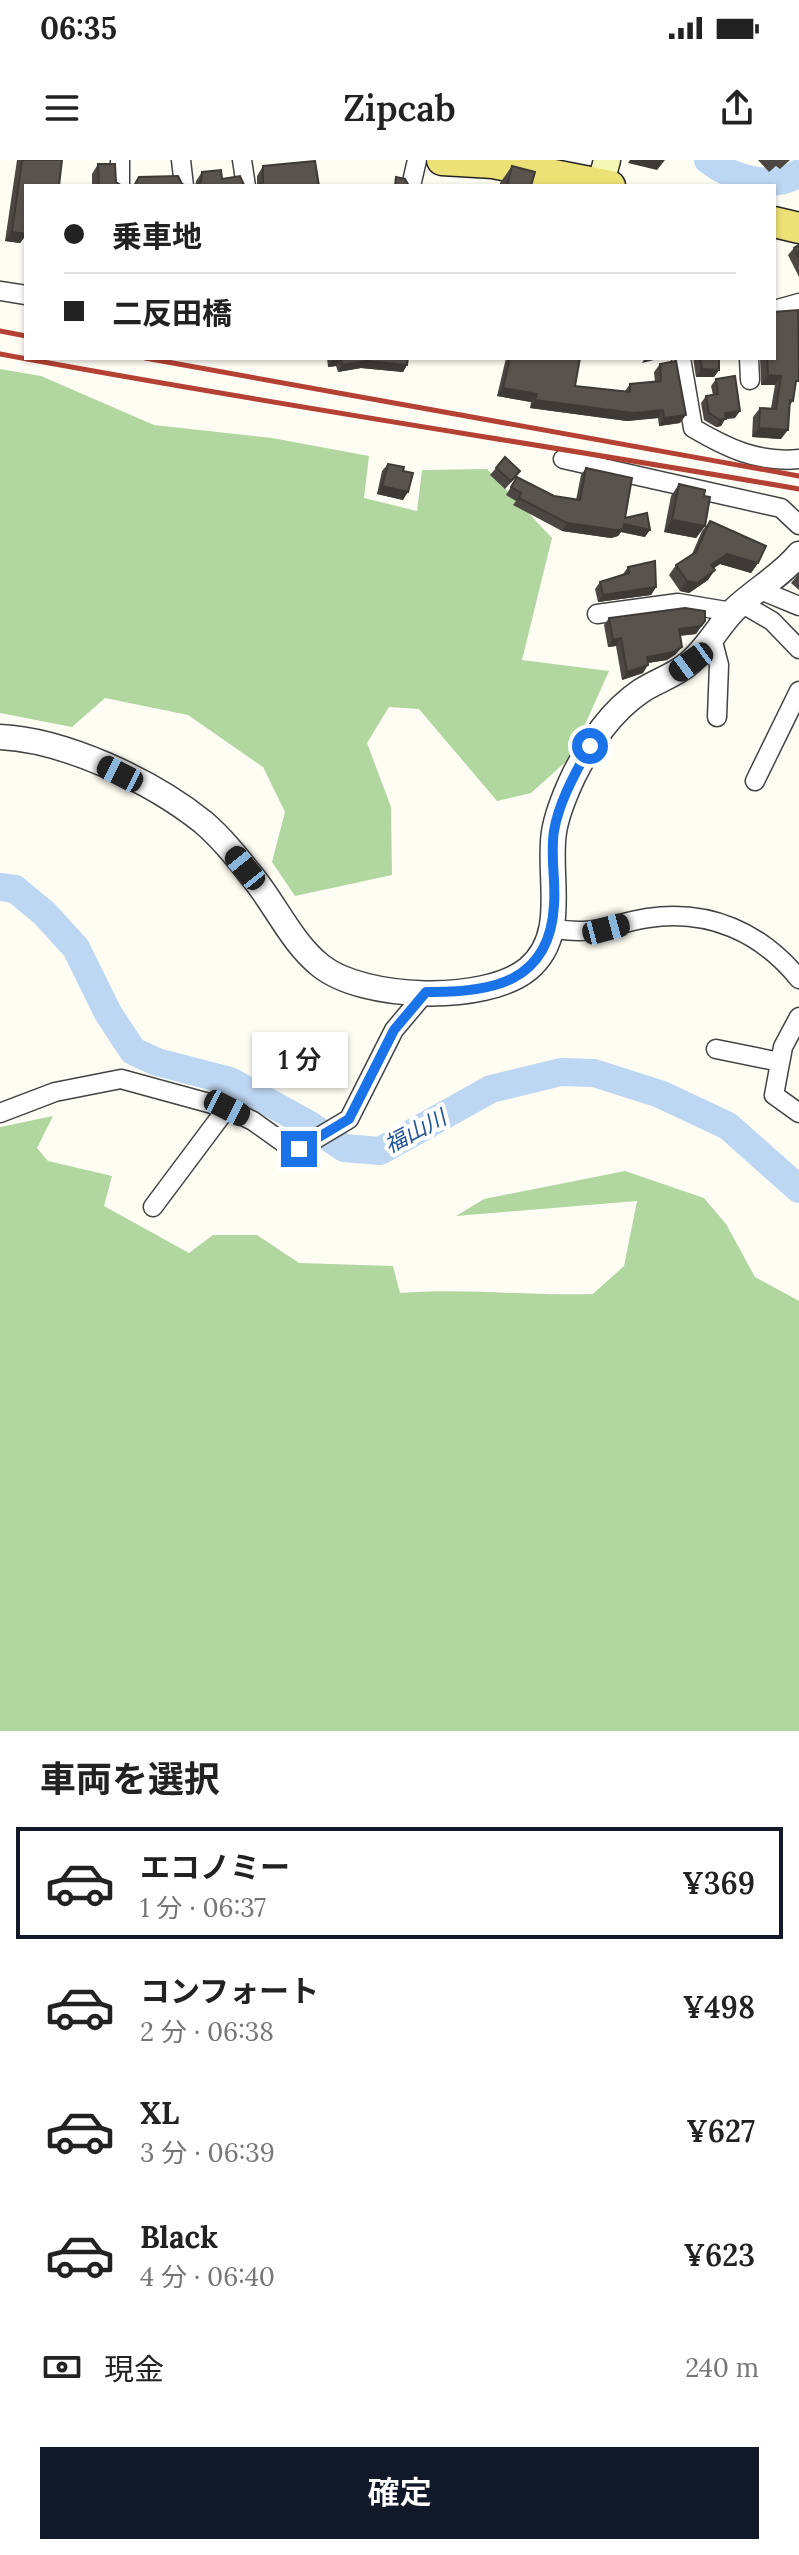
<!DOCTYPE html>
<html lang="ja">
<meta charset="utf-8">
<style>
:root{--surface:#fff;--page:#f6f6f6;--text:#222;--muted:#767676;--line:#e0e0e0;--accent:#111827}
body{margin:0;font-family:Lora,"Noto Sans JP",serif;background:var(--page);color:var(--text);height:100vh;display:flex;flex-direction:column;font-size:30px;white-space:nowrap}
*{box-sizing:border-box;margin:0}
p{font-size:26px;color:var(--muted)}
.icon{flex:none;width:44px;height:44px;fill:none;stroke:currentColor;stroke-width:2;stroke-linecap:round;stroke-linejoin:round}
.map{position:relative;height:1571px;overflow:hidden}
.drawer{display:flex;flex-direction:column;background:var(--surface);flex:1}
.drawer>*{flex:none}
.hud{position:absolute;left:24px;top:24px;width:752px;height:176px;border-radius:0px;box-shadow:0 2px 6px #0004;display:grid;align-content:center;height:176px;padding:0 40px;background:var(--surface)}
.end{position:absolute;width:36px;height:36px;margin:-18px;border:10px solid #1a73e8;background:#fff;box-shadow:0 0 0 4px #fff}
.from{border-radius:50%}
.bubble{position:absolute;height:56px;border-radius:0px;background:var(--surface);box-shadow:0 2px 6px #0004;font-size:26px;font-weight:600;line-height:56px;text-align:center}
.car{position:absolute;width:24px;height:48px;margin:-24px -12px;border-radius:10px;box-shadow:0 0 6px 2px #0007;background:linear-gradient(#222 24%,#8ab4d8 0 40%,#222 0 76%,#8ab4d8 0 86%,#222 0)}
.hud b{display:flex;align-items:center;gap:28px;height:76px;font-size:30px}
.hud b+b{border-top:2px solid var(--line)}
.hud i{width:20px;height:20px;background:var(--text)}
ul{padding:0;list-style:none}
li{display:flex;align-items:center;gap:24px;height:112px;margin:0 16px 12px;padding:0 24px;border:4px solid transparent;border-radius:0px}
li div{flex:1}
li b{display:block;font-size:30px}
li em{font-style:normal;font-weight:600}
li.on{border-color:var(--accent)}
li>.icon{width:72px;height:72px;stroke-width:1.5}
h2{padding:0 40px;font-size:36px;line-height:96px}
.pay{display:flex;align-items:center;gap:20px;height:88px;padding:0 40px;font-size:30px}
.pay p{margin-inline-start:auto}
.primary-button{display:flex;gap:16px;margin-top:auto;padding:16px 40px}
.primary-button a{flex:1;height:92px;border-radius:0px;background:var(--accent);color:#fff;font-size:32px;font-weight:600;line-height:92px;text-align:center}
.status{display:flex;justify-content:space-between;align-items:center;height:56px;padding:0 40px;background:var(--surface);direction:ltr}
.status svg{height:22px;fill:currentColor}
header{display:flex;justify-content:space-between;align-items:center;height:104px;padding:0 40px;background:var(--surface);font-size:36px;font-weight:600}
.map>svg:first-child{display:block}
</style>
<div class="status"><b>06:35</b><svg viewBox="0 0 49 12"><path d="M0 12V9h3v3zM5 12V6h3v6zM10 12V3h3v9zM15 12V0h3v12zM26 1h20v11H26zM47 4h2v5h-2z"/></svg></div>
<header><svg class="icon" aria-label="menu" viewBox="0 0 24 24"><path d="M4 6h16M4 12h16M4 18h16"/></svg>Zipcab<svg class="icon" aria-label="share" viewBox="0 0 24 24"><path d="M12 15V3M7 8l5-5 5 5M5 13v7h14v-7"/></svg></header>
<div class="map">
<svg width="799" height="1571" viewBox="0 0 799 1571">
<rect width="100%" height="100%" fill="#fefdf4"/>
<!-- forest -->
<path fill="#b1d6a0" d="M0,209L41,216L154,265L272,278L369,296L364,338L417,351L422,310L487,309L552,378L522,500L609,511L570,598L531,633L497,641L419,549L389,547L367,583L391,647L392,715L295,736L272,702L285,652L263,607L188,555L105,538L72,567L0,553Z
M53,956L37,988L48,1001L112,1016L104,1046L189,1093L213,1075H257L299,1103L393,1106L400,1133C464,1128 528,1136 593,1134L624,1106L637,1041L456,1056L484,1039L625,1011L704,1038L726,1064L755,1117L799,1141V1571H0V967Z"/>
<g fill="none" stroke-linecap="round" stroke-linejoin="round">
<!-- river -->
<path stroke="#bdd6f1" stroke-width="28" d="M708,0C731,18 773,31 799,13
M0,727L15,729L44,753L76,788L108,853L133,891L157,902L230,921L310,965L344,988L380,991L491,929L561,912L594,913L660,934L728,966L799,1029"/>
<defs>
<path id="minor" d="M120,0V26
M181,0L184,26
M242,0L246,26
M411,26L417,0
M0,131L26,135
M774,150L799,143
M681,198L693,268C727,288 758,303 799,299
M749,198L750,220
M563,299L781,348L799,365
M758,429L799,446
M741,443L772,461L799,489
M597,454L678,443L732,452
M712,478L719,505L717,557
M755,621L799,531
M552,768C594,777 609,764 648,758C709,749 761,772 799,819
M799,857L783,887L774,935L799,953
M716,889L780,902
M0,953L55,932L121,919L227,948L253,961L288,986L299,989L349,959L394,870L426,832
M153,1047L227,948"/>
<path id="tertiary" d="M0,577C65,580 152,621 203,662C223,679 239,700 255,720C277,748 293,784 321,806C364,840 485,844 528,809C569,775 547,717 554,672C557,653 566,632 574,615C591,582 610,552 641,531C656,521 674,516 688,504C707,489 718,466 735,449C755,430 782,415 799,394"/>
<path id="secondary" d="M601,23L607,0"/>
<path id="primary" d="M442,0L493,3L610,26
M774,62L799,68"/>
</defs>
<!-- minor casing -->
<use href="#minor" stroke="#434343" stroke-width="21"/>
<!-- tertiary casing -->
<use href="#tertiary" stroke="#434343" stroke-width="27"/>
<!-- secondary casing -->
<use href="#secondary" stroke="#323232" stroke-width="29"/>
<!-- primary casing -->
<use href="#primary" stroke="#212121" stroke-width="33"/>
<!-- minor -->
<use href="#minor" stroke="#fff" stroke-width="18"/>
<!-- tertiary -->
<use href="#tertiary" stroke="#fff" stroke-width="24"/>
<!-- secondary -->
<use href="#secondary" stroke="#f5f8b5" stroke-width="26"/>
<!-- primary -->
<use href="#primary" stroke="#ece176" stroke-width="30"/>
<!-- rail -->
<path stroke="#b54134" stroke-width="5" d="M0,171L26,176
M0,194C266,244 533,283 799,329
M145,198L799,316"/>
</g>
<!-- wall -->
<path fill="#4c4742" d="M17,0H62L26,26V75L20,83L5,81Z
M758,0H790L780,9L776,6L769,12Z
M98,4L116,22L122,26H92V14Z
M263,6L319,26H257V16Z
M512,6L531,26H500V23Z
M202,12L222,19L244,25L195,26L196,21Z
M799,85V117L788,95L794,88Z
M327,198H408L407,205L403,212L361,208L338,212L336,206L328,207Z
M506,198H580L575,226L625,231L630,224L655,222L654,212L660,204L680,263L659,266L658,258L627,261L530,248L531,242L497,236Z
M693,198H719V210L714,217H696Z
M760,198H774L795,229L793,241L789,246L781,279L752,277L753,257L760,248H771L775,225H761Z
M716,219L735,258L725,259L721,266L716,267L704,260L701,243L706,236L713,235L711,226Z
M388,304L403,311V340L377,334L382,311Z
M496,308L515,318L505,329L490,315Z
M586,308L625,358L645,377L621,372L618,376L611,378L562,371L513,345L516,341L506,335L517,317L554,336L576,340L581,315Z
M679,324L704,336L705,366L696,378L664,372L671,336Z
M710,361L758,403L751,413L720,404L714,408L708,420L689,433L680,431L669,415L676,405L692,394L702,371Z
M628,407L656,427L651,435L598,442L595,429L600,422L623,414Z
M799,413V430L791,423Z
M609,458L705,461L696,474L680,476L676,494L667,500L648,503L643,513L622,520L616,486L608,487L604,465Z"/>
<!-- shaded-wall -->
<path fill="#3e3a36" d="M630,0H665L657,10L628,3Z
M26,67V75L20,83L5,81L12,72Z
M645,198H656L654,200L642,203Z
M341,199L336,206L328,207L333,200Z
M366,201L407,205L403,212L361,208L338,212L342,205Z
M702,209L719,210L714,217H696Z
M768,215L781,216L775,225H761Z
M503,228L537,234L531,242L497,236Z
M535,240L663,250L658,258L627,261L530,248Z
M740,251L735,258L725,259L721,266L716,267L725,253Z
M686,255L680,263L659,266L664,258Z
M759,268L788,270L781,279L752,277Z
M382,326L408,332L403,340L377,334Z
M672,360L705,366L696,378L664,372Z
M567,363L624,364L650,370L645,377L621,372L618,376L611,378L562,371Z
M727,394L758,403L751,413L720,404L704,415L711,405Z
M715,410L708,420L689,433L680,431L687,421Z
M656,427L651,435L598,442L603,435Z
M701,466L696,474L673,476L679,469Z
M621,478L616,486L608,487L613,480Z
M682,487L676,494L667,500L641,504L647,497Z
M648,505L643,513L622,520L627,512Z"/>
<!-- building -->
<path fill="#58534d" stroke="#3e3a36" stroke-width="2" d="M22,0H62L59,26H26V74L12,72Z
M315,1L319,26H257L263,22V6Z
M98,4H115L116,22L122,26H99Z
M512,6L535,12L531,26H507Z
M221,10L222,19L240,16L244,25L247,26H196L201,22L202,12Z
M178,16L182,24L186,26H134L139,17Z
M396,17L405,19L409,26H395Z
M799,85V98L794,88Z
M798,150L799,221H796L793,241L790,240L788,270L759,268L760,248L776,249L781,216L768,215L767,198H774V152Z
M333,198H408L407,205L366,201L342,205L341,199L333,200Z
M510,198H580L575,226L630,232V224L661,221L660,204L676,201L686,255L664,258L663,250L633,253L535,240L537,234L503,228Z
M700,198H719V210L702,209Z
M735,216L740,251L725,253L726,259L720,260L709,253L706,236L718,234L716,219Z
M505,297L520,311L511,321L496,308Z
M388,304L404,307L403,311L413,313L408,332L382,326Z
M586,308L632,318L625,358L647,353L650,370L624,364L623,369L616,370L567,363L519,338L521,333L511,327L517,317L554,336L580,340Z
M679,324L705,330L704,336L710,337L705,366L672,360Z
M710,361L766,386L758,403L727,394L711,405L715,410L697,423L687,421L676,405L696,392Z
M655,401L656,427L603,435L600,422L629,413L628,407Z
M685,448L705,451V461L701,466L679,469L682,487L673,492L647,497L648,505L627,512L621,478L613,480L609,458Z"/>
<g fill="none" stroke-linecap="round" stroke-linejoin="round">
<!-- route -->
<path stroke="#1a73e8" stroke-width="10" d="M299,989L349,959L394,870L426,832C491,833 550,823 554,745C556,720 550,696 554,671C559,641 576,612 590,586"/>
</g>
<g text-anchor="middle" stroke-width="8" stroke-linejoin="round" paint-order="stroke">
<!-- water labels -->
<g font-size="22" font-style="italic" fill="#235498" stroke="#fff">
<text transform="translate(415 971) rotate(-28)" y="8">福山川</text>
</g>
</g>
</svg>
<i class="end from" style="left:590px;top:586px"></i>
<i class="end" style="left:299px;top:989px"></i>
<div class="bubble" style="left:252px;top:872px;width:96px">1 分</div>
<i class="car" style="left:691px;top:502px;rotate:234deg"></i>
<i class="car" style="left:120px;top:614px;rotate:297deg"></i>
<i class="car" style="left:245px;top:708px;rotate:321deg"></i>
<i class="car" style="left:606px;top:769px;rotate:75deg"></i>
<i class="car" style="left:227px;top:948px;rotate:117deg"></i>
<div class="hud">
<b><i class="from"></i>乗車地</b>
<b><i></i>二反田橋</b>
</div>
</div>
<section class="drawer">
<h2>車両を選択</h2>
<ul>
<li class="on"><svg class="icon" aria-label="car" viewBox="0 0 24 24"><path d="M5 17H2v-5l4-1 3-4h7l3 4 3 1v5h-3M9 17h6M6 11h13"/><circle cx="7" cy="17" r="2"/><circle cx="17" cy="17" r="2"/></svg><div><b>エコノミー</b><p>1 分 · 06:37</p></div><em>¥369</em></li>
<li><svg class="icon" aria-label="car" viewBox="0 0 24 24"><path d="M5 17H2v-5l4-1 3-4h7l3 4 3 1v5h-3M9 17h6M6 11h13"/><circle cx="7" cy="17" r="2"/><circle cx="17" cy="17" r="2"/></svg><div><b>コンフォート</b><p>2 分 · 06:38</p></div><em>¥498</em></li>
<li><svg class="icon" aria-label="car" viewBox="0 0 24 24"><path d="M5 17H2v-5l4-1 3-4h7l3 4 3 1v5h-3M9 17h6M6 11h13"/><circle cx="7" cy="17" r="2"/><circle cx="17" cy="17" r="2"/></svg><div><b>XL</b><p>3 分 · 06:39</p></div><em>¥627</em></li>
<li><svg class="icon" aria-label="car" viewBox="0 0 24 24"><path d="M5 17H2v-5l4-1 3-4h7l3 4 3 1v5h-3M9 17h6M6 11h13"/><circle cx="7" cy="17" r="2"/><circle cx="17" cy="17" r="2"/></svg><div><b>Black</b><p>4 分 · 06:40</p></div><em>¥623</em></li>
</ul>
<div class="pay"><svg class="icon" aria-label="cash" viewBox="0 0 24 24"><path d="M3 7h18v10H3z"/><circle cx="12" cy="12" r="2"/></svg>現金<p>240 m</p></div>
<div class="primary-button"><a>確定</a></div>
</section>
